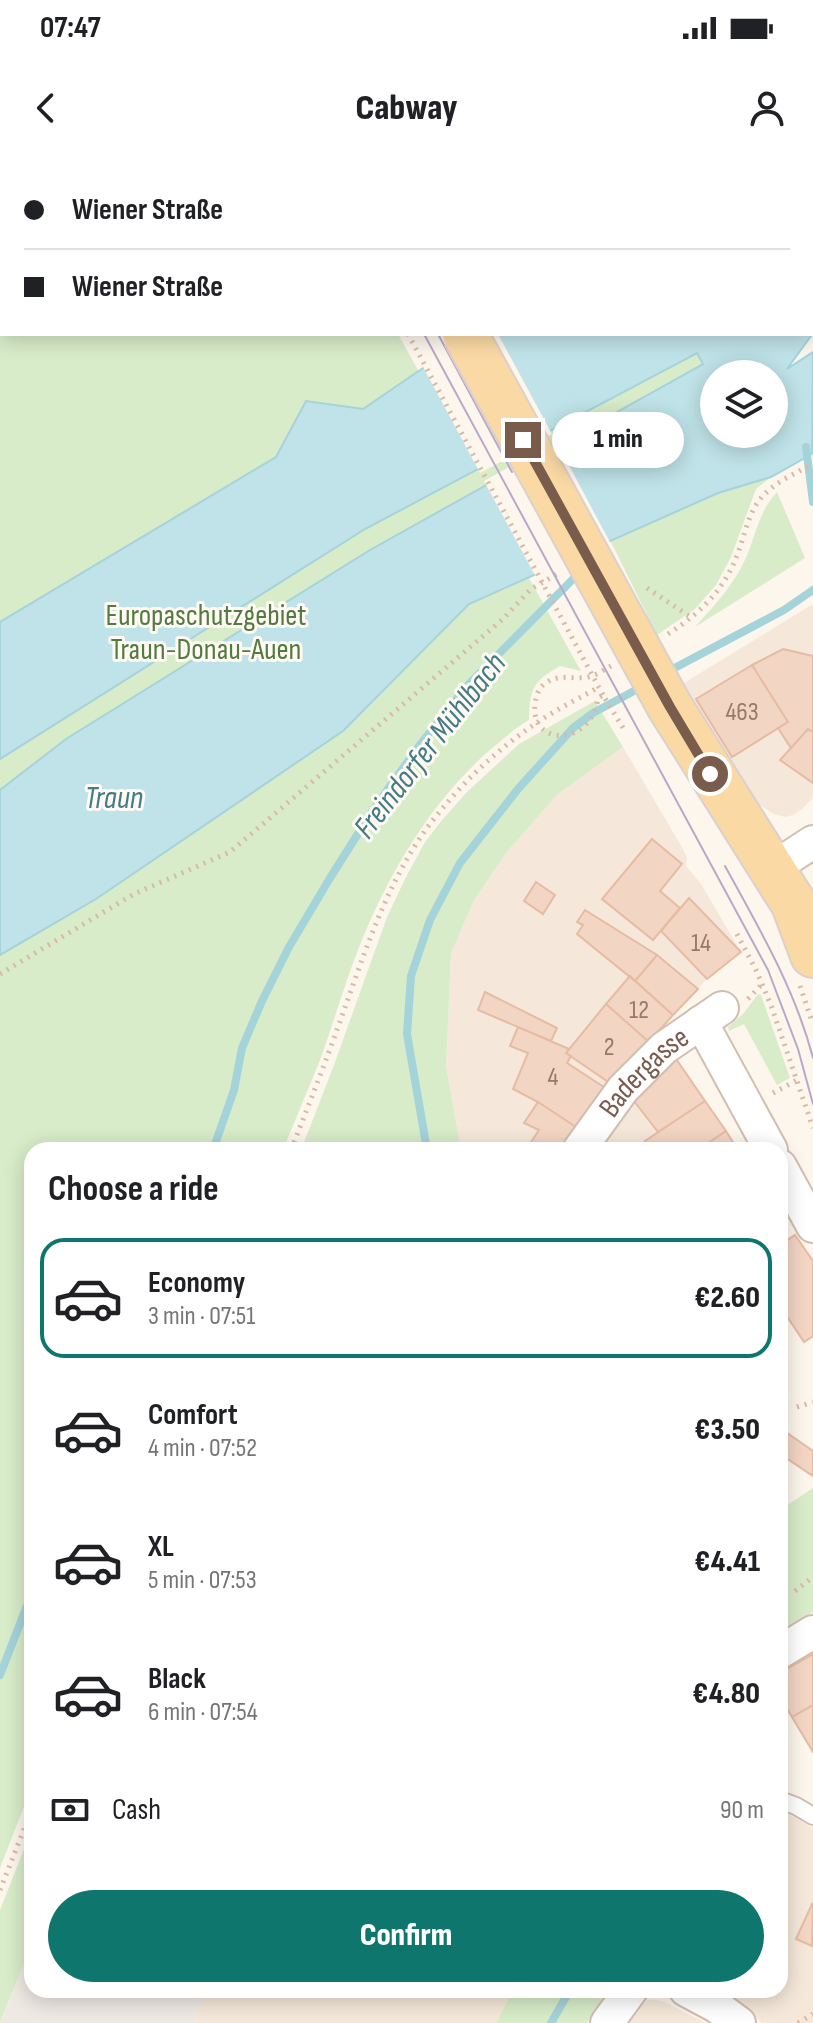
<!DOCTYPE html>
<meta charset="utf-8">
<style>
:root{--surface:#fff;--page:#f6f6f6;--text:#202124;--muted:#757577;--line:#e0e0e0;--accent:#0f766e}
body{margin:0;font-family:"Sofia Sans Condensed",sans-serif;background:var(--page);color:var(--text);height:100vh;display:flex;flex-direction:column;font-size:30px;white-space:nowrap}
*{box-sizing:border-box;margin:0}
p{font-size:26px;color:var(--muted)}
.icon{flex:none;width:44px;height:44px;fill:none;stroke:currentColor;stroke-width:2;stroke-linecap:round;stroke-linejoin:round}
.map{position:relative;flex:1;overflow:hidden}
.drawer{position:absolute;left:24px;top:982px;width:764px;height:856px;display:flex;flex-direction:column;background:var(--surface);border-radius:24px;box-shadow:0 4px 20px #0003}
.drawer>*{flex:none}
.hud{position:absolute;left:0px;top:0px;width:814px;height:176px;box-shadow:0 4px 20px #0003;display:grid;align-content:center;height:176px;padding:0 24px;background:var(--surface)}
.tools{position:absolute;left:700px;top:200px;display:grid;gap:16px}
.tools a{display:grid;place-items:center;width:88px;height:88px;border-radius:50%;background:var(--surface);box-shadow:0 4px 20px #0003;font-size:40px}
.end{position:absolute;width:36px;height:36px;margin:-18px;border:10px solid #7a5c4d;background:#fff;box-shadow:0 0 0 4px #fff}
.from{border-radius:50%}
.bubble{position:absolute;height:56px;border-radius:28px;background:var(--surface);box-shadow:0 4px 20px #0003;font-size:26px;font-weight:800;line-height:56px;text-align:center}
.hud b{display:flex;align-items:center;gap:28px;height:76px;font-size:30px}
.hud b+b{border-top:2px solid var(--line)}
.hud i{width:20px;height:20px;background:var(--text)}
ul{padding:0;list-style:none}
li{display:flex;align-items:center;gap:24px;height:120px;margin:0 16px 12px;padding:0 8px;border:4px solid transparent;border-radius:24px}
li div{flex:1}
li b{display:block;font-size:30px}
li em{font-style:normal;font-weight:800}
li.on{border-color:var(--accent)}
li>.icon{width:72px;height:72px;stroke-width:1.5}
h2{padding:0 24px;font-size:36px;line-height:96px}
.pay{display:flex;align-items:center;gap:20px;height:88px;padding:0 24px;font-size:30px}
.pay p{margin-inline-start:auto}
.cta{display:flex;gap:16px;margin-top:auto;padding:16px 24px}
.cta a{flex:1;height:92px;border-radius:48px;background:var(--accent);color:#fff;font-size:32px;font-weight:800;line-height:92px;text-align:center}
.status{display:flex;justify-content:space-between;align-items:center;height:56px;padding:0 40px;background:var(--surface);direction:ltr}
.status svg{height:22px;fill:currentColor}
header{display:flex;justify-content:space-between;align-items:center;height:104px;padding:0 24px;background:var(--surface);font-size:36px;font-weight:800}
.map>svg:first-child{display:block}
</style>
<div class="status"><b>07:47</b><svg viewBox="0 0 49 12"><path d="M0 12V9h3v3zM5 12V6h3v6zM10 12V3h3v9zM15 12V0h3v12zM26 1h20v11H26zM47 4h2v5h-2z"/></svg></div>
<header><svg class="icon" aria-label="back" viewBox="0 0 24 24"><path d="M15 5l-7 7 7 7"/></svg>Cabway<svg class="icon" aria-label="person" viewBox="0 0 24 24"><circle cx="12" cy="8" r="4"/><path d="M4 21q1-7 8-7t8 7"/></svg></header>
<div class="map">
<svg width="813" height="1863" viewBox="0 0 813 1863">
<rect width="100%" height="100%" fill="#fdf6ec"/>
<!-- residential -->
<path fill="#f5e8da" d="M813,444V638L801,650L793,655L785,657L774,654L761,646L749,631L728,600L684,523Z
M623,587L683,689L687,698L686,706L701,724L741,792L707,819L649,882L569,990H461L446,906L451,794L473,742L506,693L557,635Z
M672,893L738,990H587Z
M780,1650L784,1651L813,1668V1863H762L748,1849L720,1830H780Z
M208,1830H513L496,1863H194Z
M647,1840H657L665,1842L706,1863H628L633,1855Z"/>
<!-- industrial -->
<path fill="#efe9e4" d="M32,1785V1830H208L194,1863H0Z"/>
<!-- green -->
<path fill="#d8ecc9" d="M0,0H312L313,2H2V174H398L419,212L363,249L346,247L384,359L697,193L703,204L391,378L428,485L469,444L529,418L581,511L560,506C532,522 530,529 529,560C515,568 503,579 491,589C430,642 387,716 358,790C344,826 333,864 320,900C308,930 295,960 283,990H32V1626L0,1708Z
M404,0H777L773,2H405Z
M771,317L756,329L731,397L716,425L695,449L657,475L611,382L718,333Z
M777,332L805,398L695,467C712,448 730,429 742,406C755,381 757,353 777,332Z
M595,541L623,587L557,635L506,693L473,742L451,794L446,906L461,990H301L334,905L387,757L406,717L425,682L442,660L466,633L519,584Z
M758,834L761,835L790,918L777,925L744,864L729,871L728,867L743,854Z
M813,1328V1452L780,1472V1350Z
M32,1669V1785L0,1862V1750Z
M513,1830H609L587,1863H496Z"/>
<!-- water -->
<path fill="#bfe3e8" stroke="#a5d3da" stroke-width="2" fill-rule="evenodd" d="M812,149L813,173L787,209L813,192L812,294L771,317L718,333L469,444L343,571L96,739L0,795V630L66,579L370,390L703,204L697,193L365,369L0,599V462L276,297L306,241L363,249L473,174H812ZM714,214H774V274H714Z"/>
<!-- pier -->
<path fill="#fdf6ec" d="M466,174H498L552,274L480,313L422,205Z
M556,281L612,386L537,419L484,321Z"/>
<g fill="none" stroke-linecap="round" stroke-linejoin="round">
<!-- stream -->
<path stroke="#a5d3da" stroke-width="8" d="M806,287L813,342
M667,512L784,450L813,430
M213,990L234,930L242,888L262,841L289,787L330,718L373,650L419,586L468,525L580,412
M427,990L407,874L411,816L430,760L460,703L518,629L573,568L593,553L645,525
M0,1515L32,1433
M551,1863L570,1830"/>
</g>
<!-- building -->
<path fill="#f3d5c3" stroke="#e6bba3" stroke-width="2" d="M783,489L813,496V572L808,569L791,588L778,568L788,562L752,505Z
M752,505L788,562L732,597L696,539Z
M808,569L813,572V623L780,600Z
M652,679L682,704L660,731L680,748L653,780L602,739Z
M536,722L555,735L543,754L524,741Z
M689,738L741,792L707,819L661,771Z
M585,750L657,795L635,821L577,774L583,765L577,762Z
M657,795L698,829L673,855L635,821Z
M630,816L673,855L649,882L606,844Z
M485,832L557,868L551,881L478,850Z
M606,844L649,882L614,926L566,893Z
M518,867L569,889L566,893L571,896L567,903L610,931L582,971L538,942L513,929L528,893L510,886Z
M672,893L705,941L658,972L627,932Z
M705,941L726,971L698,990H652L645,981Z
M538,942L582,971L569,990H526L539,970L524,963Z
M726,971L738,990H698Z
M795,1075L813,1101V1176L804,1182L788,1158L780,1163V1085Z
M780,1268L813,1291V1316L780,1294Z
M813,1494V1545L792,1557L780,1537V1513Z
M813,1545V1592L792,1557Z
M812,1744L813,1745L812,1786L796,1779Z"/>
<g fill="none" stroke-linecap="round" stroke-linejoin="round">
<defs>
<path id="lane" d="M780,1640L796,1646L813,1656"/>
<g id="street">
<path d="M773,708L813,682"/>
<path d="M701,862L771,990"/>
<path id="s1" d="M579,990L623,929L664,888L722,848"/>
<path d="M780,1006L813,1066"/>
<path d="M780,1492L813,1472"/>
<path d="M686,1830L716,1846L739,1863"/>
<path d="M607,1863L631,1830"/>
</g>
<path id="primary" d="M374,0L375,2
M670,547L794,744L813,795"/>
</defs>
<!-- lane casing -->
<use href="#lane" stroke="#d1beb0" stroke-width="20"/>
<!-- street casing -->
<use href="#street" stroke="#d1beb0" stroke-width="36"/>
<!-- primary casing -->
<use href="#primary" stroke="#dad1cd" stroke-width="48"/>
<!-- path -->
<path stroke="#d9b8a5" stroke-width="5" stroke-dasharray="2 6" stroke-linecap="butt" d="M319,0L320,2
M19,2L39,0
M0,5L2,4
M0,55H2
M647,428L692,458
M668,474C702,452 726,428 739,390C745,373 749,352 761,338C773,323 796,313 813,304
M611,506C604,510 596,515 588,517C574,520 559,513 546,523C539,527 536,535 535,544C530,587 591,587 598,538L603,535L625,571
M737,774L757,812L772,848L813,968
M0,814L134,734L230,692L503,459L531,429L557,414
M800,826L813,864
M748,839L762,824
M773,933L797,920
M291,990C309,944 327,899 343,853C367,786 391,711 437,655C465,620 498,589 535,564C555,550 578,539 599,527
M797,1247L813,1242
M795,1431L813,1417
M0,1730L32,1649
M798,1863L813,1854"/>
<!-- lane -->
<use href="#lane" stroke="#fff" stroke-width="16"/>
<!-- street -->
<use href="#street" stroke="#fff" stroke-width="32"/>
<!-- primary -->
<use href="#primary" stroke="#fbd9a5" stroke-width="44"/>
<!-- tram -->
<path stroke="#b9a8c9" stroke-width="2" d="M334,0L335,2
M348,0L349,2
M424,174L768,810L798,889L813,944
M438,174L512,312
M725,706C759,768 795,829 813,898"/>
<defs>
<path id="primary-bridge" d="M465,174L670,547"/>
</defs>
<!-- primary-bridge casing -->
<use href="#primary-bridge" stroke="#dad1cd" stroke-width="48" stroke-linecap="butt"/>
<!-- path-bridge -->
<path stroke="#d9b8a5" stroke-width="5" stroke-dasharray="2 6" stroke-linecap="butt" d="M408,174L603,535"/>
<!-- primary-bridge -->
<use href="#primary-bridge" stroke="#fbd9a5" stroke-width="44"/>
</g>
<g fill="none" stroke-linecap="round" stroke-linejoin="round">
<!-- route -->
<path stroke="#7a5c4d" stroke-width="10" d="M523,280L670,547L710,614"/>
</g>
<g text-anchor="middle" stroke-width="6" stroke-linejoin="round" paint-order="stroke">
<!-- number labels -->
<g font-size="26" fill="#987a6a">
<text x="742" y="560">463</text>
<text x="701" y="791">14</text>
<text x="639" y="858">12</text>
<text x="609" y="895">2</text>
<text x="553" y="925">4</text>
</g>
<!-- park labels -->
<g font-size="30" fill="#537a41" stroke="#fffaf3">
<text x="206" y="465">Europaschutzgebiet<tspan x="206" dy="34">Traun-Donau-Auen</tspan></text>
</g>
<!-- street labels -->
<g font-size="30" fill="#7a5c4d" stroke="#fffaf3">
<text dy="10" stroke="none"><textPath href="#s1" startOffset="102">Badergasse</textPath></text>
</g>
<!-- water labels -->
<g font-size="32" font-style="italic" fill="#437c86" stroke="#fffaf3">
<text transform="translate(429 585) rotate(-52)" y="11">Freindorfer Mühlbach</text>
<text x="114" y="648">Traun</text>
</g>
</g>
</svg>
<div class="tools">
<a><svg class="icon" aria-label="layers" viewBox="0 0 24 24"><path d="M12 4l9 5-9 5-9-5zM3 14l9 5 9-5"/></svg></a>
</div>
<i class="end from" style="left:710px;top:614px"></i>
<i class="end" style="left:523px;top:280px"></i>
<div class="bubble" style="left:552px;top:252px;width:132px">1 min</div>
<div class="hud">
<b><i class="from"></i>Wiener Straße</b>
<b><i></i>Wiener Straße</b>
</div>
<section class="drawer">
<h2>Choose a ride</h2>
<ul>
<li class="on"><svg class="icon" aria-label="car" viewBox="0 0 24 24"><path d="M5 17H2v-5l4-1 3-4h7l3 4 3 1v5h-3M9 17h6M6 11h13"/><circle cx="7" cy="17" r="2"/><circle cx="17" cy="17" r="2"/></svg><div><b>Economy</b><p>3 min · 07:51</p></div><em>€2.60</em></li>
<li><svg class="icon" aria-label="car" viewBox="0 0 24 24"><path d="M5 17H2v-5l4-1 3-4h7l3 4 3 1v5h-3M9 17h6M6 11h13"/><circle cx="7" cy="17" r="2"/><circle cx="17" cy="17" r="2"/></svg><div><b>Comfort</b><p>4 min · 07:52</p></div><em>€3.50</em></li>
<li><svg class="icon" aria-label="car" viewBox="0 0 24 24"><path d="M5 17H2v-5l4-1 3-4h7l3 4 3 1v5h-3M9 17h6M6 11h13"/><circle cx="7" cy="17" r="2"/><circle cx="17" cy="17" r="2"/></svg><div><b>XL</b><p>5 min · 07:53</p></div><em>€4.41</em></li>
<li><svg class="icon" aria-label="car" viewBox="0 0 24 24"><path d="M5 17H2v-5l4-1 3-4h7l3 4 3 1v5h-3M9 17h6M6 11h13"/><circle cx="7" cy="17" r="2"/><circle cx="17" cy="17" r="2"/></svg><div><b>Black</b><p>6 min · 07:54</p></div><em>€4.80</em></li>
</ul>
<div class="pay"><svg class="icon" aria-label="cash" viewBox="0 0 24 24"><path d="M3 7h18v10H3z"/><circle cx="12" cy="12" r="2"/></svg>Cash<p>90 m</p></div>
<div class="cta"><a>Confirm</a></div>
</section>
</div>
